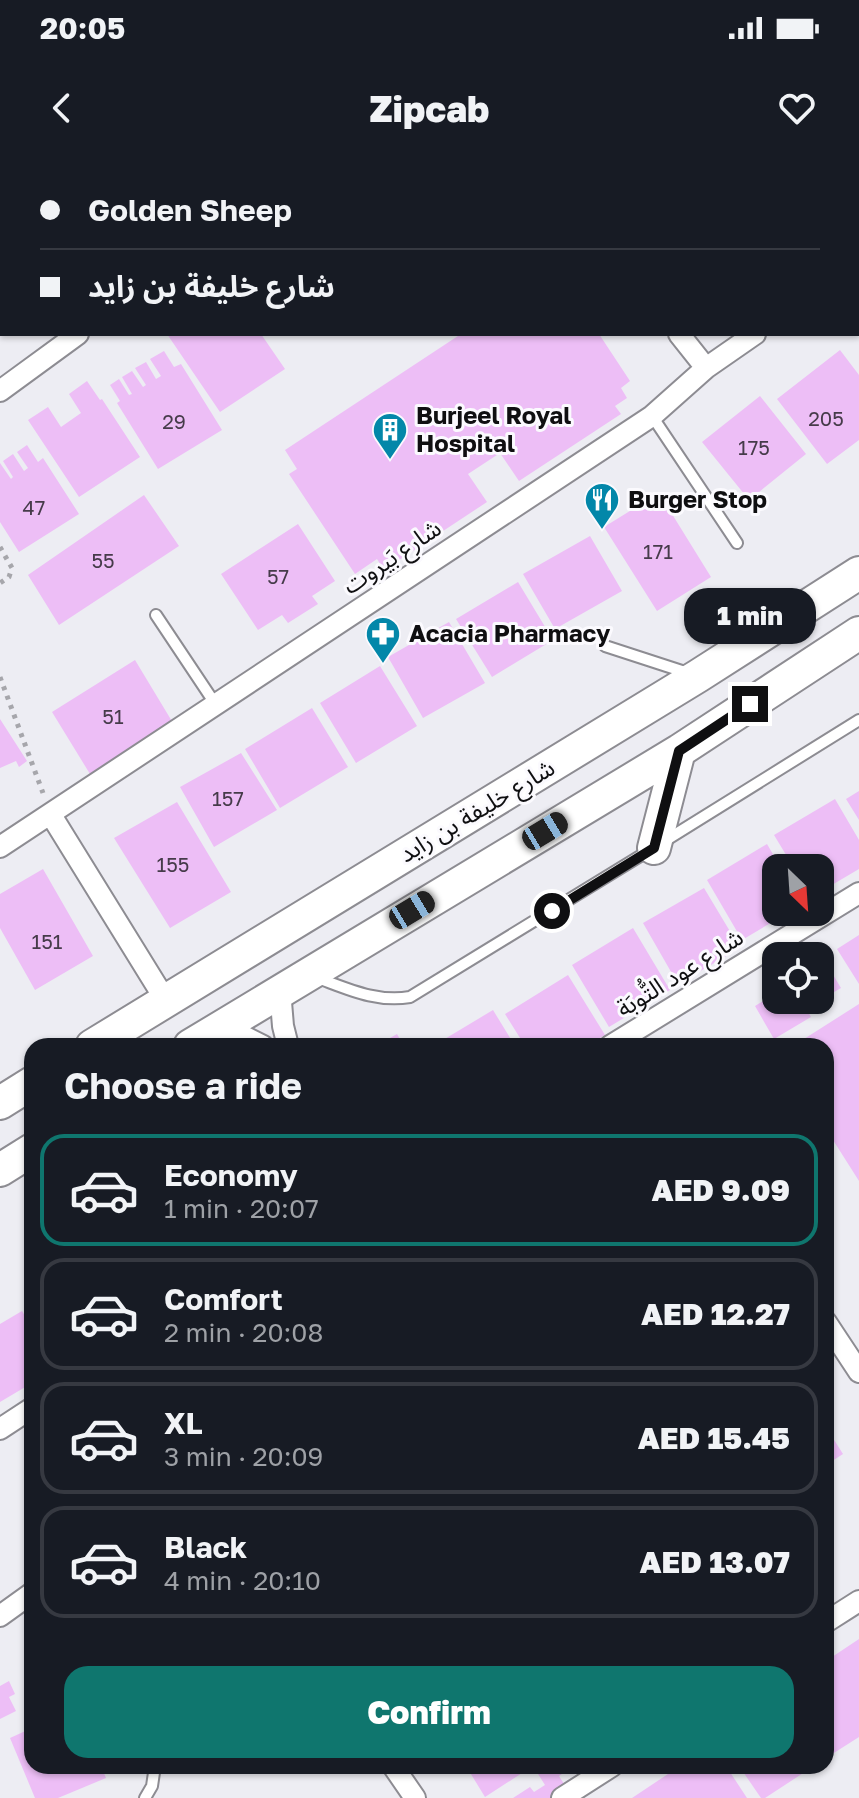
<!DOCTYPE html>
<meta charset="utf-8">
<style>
:root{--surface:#171b24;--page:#20242c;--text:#f1f3f6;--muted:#9ea1a6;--line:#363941;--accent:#0f766e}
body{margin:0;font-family:"Golos Text","Noto Sans Arabic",sans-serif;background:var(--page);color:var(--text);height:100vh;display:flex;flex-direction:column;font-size:30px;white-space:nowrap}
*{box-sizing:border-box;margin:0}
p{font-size:26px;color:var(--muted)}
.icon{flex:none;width:44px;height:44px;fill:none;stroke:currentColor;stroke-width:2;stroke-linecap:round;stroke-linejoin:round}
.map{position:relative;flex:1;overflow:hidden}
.details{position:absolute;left:24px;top:878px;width:810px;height:736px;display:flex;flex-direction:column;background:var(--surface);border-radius:24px;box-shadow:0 2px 6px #0004}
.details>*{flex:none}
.hud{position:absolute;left:0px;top:0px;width:860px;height:176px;box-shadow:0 2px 6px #0004;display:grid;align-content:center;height:176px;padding:0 40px;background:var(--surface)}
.needle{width:52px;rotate:155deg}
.fabs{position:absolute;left:762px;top:694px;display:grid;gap:16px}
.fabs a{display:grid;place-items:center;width:72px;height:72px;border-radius:16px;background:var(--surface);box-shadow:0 2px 6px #0004;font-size:40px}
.end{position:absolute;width:36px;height:36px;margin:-18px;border:10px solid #0f0f11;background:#fff;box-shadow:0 0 0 4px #fff}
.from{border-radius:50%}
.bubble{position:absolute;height:56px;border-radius:24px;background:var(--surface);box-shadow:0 2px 6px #0004;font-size:26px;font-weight:800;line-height:56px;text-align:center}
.car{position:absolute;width:24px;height:48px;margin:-24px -12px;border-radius:10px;box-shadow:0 0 6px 2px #0007;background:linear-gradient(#222 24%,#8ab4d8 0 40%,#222 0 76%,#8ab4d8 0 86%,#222 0)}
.hud b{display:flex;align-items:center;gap:28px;height:76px;font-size:30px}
.hud b+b{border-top:2px solid var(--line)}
.hud i{width:20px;height:20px;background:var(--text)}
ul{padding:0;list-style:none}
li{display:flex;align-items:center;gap:24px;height:112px;margin:0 16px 12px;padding:0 24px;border:4px solid var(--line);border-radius:24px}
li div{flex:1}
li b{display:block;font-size:30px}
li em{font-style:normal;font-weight:800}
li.current{border-color:var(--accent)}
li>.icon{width:72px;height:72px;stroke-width:1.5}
h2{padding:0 40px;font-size:36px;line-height:96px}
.button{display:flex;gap:16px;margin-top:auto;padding:16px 40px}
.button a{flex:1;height:92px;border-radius:24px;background:var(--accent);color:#fff;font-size:32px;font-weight:800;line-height:92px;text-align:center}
.status{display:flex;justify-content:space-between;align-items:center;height:56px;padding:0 40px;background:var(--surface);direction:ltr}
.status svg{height:22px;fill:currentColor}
header{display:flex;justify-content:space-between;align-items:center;height:104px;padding:0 40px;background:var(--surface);font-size:36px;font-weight:800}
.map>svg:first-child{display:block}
</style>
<div class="status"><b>20:05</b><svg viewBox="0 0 49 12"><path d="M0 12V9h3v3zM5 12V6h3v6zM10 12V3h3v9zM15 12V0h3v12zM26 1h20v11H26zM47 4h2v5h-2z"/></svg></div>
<header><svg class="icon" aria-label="back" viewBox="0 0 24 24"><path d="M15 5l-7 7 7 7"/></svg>Zipcab<svg class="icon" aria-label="heart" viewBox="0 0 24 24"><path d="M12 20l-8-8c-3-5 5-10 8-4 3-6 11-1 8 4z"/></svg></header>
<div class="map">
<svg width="859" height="1638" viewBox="0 0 859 1638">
<rect width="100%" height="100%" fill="#ededf3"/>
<!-- building -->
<path fill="#edbef6" d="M167,174H261L285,209L220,252Z
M461,174H599L630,221L621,228L627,238L615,246L621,254L519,321L500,293L468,314L487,342L384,410L377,399L355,414L289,314L297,309L285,290Z
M840,190L859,215V280L827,304L777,239Z
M164,191L174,207L181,204L222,270L158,309L117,243L120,241L110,225L119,219L129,235L132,234L122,217L132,211L143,227L146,225L135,208L146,202L156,219L161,216L150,199Z
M87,221L100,240L102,239L140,297L79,337L28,260L48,247L61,267L81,253L69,234Z
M760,236L806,294L749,340L702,282Z
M27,285L38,302L43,298L79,354L19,392L0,362V303L11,319L13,317L3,301L13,294L24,311L28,308L17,292Z
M659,333L711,417L657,451L604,367Z
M144,335L179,386L59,465L28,415Z
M298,364L335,421L312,436L318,444L288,463L282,455L258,470L221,414Z
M590,376L622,431L555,469L523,414Z
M518,422L553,480L492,517L456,459Z
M449,462L485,523L423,558L388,497Z
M135,500L173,563L90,614L52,552Z
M380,506L417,566L356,603L320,543Z
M312,548L348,607L280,648L245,589Z
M0,559L27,601L19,607L16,601L0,608Z
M241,593L277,650L214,687L180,627Z
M859,631V660L846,639Z
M835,639L859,680V709L820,732V708H794L774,675Z
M177,642L231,732L170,768L114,678Z
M767,684L781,708H776V752H789L742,780L707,720Z
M43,709L93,796L35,830L0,768V734Z
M704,728L740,788L678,824L643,763Z
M633,768L670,830L609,867L572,805Z
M859,775V824L837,789Z
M826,803L841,828L810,846L807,840H820V807Z
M568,815L605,875L586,886H525L505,854Z
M776,833V840H801L811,857L774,879L755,846Z
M859,844V1021L826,969V886H793Z
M493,850L515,886H433Z
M397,874L404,886H376Z
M22,1151L32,1167V1223L0,1242V1164Z
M826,1267L843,1294L826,1305Z
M859,1479V1577L826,1598V1501Z
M9,1521L15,1534L9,1537L16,1551L0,1559V1526Z
M32,1568V1606H101L106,1618L58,1638H35L10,1578Z
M466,1606H567L569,1609L559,1616L566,1627L550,1638H513L530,1627L534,1632L545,1625L533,1606L485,1637Z
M680,1606H726L747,1638H632Z
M739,1606H814L765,1638H761Z"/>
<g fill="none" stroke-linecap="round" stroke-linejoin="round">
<defs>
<path id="lane" d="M652,256L737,383
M156,455L216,545
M605,486L688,513
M663,682L859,560
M315,817C346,828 376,843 410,837L650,690
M145,1638L152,1626L155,1606"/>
<path id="street" d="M542,0L544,2
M221,2V0
M679,174L706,208
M0,231L78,174
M51,655L166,841
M0,687L652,256L706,208L755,174
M280,830L283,866L288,886
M222,865L263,886
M610,886L859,733
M826,1162L859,1212
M0,1269L32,1248
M0,1456L32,1433
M826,1462L859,1441
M393,1606L415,1638
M562,1638L612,1606"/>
<path id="secondary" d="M770,0L772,2
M829,0L831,2
M858,39L859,40
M858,109L859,110"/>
<path id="primary" d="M654,688L679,591
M92,886L698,516L859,413
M190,886L679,591L859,473
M0,943L32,923
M0,1010L32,990"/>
</defs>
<!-- lane casing -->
<use href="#lane" stroke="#8d8c92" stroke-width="14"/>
<!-- street casing -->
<use href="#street" stroke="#8d8c92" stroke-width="24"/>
<!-- secondary casing -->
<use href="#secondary" stroke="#8d8c92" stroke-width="32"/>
<!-- primary casing -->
<use href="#primary" stroke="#8d8c92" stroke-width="36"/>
<!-- path -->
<path stroke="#a6a6ab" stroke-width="5" stroke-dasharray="4 6" stroke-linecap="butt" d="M0,387L12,408L9,417L0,423
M0,517L43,633"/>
<!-- lane -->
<use href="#lane" stroke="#fff" stroke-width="10"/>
<!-- street -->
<use href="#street" stroke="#fff" stroke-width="20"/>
<!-- secondary -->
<use href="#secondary" stroke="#fff" stroke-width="28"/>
<!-- primary -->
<use href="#primary" stroke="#fff" stroke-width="32"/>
</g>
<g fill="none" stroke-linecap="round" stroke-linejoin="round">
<!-- route -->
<path stroke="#0f0f11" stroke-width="10" d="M552,751L654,688L679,591L750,544"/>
</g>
<!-- icons -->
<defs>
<symbol id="building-pin" viewBox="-11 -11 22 30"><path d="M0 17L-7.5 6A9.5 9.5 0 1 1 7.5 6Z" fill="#0387a9" stroke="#fbfafe"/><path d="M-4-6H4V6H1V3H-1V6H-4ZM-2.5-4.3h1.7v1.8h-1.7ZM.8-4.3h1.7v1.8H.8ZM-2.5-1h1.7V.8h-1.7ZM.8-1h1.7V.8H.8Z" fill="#fff"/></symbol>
<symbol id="restaurant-pin" viewBox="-11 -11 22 30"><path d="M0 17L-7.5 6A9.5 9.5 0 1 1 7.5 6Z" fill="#0387a9" stroke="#fbfafe"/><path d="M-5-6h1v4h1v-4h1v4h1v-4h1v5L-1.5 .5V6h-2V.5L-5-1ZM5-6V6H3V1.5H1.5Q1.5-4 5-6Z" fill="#fff"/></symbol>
<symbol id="pharmacy-pin" viewBox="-11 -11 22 30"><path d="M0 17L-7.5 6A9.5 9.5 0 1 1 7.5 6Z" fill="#0387a9" stroke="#fbfafe"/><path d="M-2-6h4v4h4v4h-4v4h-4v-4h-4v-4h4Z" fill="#fff"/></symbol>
</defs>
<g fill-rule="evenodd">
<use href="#building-pin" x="370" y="250" width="40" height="54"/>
<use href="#restaurant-pin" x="582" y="320" width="40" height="54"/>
<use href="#pharmacy-pin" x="363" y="454" width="40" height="54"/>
</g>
<g text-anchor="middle" stroke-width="6" stroke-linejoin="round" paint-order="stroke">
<!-- number labels -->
<g font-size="20" fill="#463b4a">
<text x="826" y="266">205</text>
<text x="174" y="269">29</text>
<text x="754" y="295">175</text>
<text x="34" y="355">47</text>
<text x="658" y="399">171</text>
<text x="103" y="408">55</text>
<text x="278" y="424">57</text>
<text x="113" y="564">51</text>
<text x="228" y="646">157</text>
<text x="173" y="712">155</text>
<text x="47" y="789">151</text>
</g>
<!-- poi labels -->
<g font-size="24" font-weight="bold" fill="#0f0f11" stroke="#fbfafe" text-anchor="start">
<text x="416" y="264">Burjeel Royal<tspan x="416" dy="28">Hospital</tspan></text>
<text x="628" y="348">Burger Stop</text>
<text x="409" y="482">Acacia Pharmacy</text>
</g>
<!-- street labels -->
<g font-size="24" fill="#0f0f11" stroke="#fbfafe">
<text transform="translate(392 397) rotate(-34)" y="8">شارع بَيروت</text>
<text transform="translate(477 651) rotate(-31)" y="8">شارع خليفة بن زايد</text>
<text transform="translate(680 813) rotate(-32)" y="8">شارع عود التُّوبَة</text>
</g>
</g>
</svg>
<div class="fabs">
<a><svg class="needle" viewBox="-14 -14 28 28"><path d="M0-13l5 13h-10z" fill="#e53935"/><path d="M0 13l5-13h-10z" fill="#9ea1a6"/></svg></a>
<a><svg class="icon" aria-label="locate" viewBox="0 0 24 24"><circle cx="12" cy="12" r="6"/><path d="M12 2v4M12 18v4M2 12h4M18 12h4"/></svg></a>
</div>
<i class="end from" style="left:552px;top:751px"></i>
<i class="end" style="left:750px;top:544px"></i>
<div class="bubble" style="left:684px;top:428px;width:132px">1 min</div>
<i class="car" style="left:545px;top:671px;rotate:59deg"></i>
<i class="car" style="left:412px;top:750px;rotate:59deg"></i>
<div class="hud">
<b><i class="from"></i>Golden Sheep</b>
<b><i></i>شارع خليفة بن زايد</b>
</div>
<section class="details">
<h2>Choose a ride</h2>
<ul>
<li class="current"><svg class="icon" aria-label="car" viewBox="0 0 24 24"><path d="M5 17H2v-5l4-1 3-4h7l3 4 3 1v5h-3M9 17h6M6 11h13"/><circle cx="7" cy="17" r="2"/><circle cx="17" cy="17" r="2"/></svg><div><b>Economy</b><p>1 min · 20:07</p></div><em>AED 9.09</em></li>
<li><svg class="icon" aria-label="car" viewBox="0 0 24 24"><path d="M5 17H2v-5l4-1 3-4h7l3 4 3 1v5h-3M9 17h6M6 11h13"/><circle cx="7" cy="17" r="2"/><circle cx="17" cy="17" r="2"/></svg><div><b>Comfort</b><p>2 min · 20:08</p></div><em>AED 12.27</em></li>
<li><svg class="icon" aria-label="car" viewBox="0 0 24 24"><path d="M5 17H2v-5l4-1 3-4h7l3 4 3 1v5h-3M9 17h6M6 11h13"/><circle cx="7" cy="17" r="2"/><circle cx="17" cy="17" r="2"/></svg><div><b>XL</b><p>3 min · 20:09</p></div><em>AED 15.45</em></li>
<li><svg class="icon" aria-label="car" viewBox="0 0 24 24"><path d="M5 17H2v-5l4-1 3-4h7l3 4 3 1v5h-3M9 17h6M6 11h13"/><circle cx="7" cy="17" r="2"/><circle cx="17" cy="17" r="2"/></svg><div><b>Black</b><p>4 min · 20:10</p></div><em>AED 13.07</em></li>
</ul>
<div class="button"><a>Confirm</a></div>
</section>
</div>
